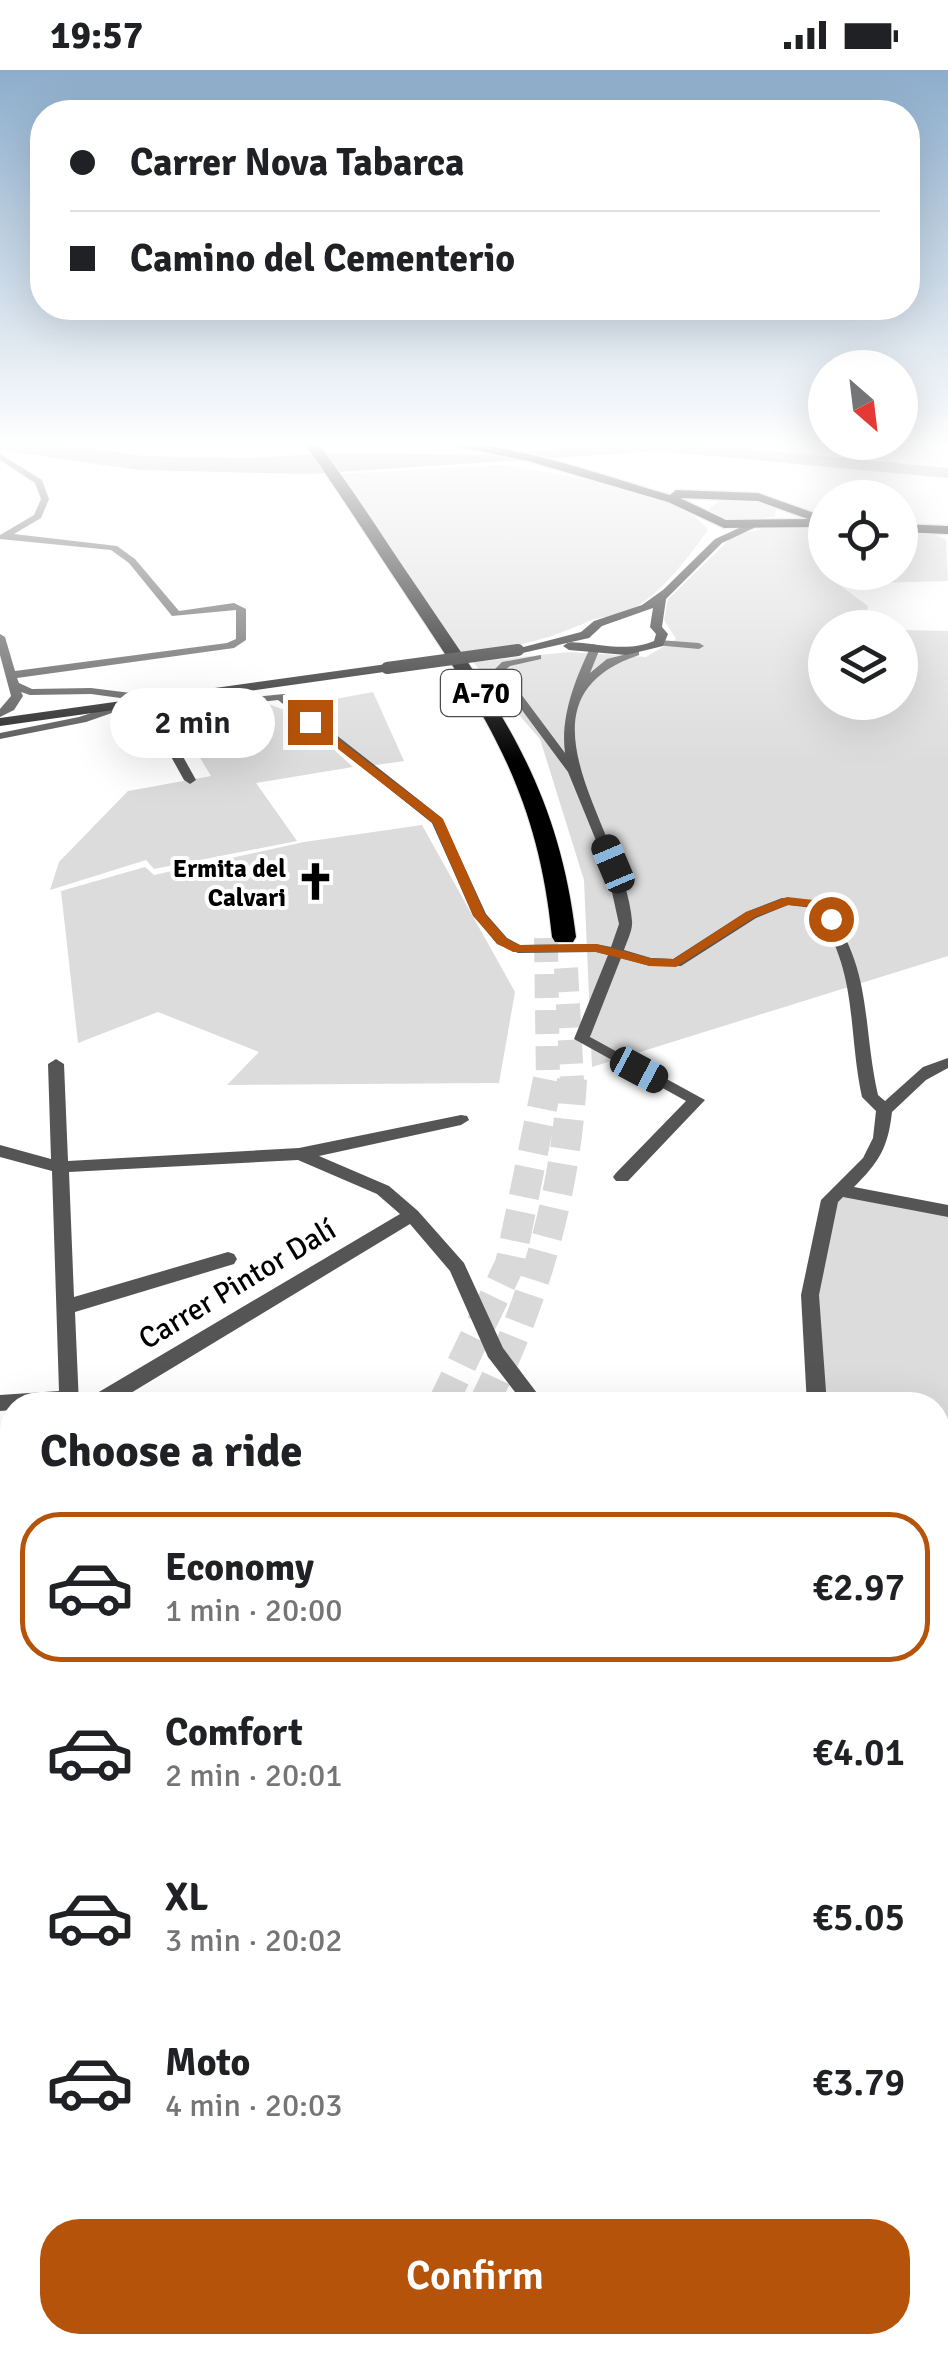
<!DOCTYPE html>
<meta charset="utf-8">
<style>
:root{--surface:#fff;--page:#f2f2f2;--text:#202124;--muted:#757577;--line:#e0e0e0;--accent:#b45309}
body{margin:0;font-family:Signika,sans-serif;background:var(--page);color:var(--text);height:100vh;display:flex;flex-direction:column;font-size:38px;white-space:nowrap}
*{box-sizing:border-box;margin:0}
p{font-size:32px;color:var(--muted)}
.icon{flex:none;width:55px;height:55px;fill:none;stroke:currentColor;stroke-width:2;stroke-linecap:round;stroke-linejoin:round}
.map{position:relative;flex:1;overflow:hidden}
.details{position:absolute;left:0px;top:1322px;width:950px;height:962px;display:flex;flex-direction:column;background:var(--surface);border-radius:40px 40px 0 0;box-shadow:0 10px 40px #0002}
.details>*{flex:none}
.banner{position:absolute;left:30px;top:30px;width:890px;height:220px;border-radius:40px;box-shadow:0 10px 40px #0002;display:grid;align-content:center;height:220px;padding:0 40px;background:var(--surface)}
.needle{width:65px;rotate:152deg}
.fabs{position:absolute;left:808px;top:280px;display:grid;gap:20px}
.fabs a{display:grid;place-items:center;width:110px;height:110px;border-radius:50%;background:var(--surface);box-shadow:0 10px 40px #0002;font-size:50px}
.end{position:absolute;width:45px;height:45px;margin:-22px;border:12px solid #b45309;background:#fff;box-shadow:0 0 0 5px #fff}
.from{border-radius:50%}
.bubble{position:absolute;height:70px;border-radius:35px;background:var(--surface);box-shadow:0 10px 40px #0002;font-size:32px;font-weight:600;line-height:70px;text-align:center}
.car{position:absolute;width:30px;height:60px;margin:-30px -15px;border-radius:12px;box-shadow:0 0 8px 2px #0007;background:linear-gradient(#222 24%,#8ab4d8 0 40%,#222 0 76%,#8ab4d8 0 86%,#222 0)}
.banner b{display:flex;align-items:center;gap:35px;height:95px;font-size:38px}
.banner b+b{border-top:2px solid var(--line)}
.banner i{width:25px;height:25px;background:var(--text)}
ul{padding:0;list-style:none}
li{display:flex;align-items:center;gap:30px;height:150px;margin:0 20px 15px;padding:0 20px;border:5px solid transparent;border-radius:40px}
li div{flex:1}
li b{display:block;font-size:38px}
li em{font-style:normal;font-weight:600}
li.on{border-color:var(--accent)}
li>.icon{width:90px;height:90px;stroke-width:1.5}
h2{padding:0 40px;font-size:45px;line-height:120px}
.action{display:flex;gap:20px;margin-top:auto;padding:20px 40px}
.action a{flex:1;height:115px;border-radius:40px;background:var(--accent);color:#fff;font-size:40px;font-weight:600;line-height:115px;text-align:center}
.status{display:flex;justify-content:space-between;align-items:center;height:70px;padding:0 50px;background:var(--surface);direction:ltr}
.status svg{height:28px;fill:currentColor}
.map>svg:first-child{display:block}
</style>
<div class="status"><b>19:57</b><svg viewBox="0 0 49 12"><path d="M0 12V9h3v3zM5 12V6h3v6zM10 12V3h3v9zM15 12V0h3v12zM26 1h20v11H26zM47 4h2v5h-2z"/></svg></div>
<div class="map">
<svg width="948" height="2284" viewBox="0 0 948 2284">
<rect width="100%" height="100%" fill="#fff"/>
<!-- green -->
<path fill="#dcdcdc" d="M502,395C551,403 680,419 708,460C687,489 660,526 627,542C615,547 601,546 589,551C546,571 509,578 462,585L340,404Z
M753,429L776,439L775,447L726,451L708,440L720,430Z
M781,456L825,457V502H900V462L932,463L946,470L948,511L838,514L868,536L863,557L825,558V632H900V560L948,561V886L592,997L584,810L540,669L473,592L569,582L646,587L676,569L664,550L668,529L735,464Z
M373,622L404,691L370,696L292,637Z
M266,633L295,644L353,697L256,713L297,771L154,799L146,790L50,820L59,792L128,721L211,706L191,673L217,667Z
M422,755L515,922L499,1013L227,1015L259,982L158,942L78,973L61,821L145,797L154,805L304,772Z
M843,1121L948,1141V1370L938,1368V1335H817L810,1225L830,1130Z"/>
<!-- water -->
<path fill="#a3a3a3" d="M0,372H44L144,386L250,388L331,383L490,385L601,375L687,373L948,398V408L658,381L309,404L139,400L0,380Z"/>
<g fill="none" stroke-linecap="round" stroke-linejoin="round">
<!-- highway-tunnel-far2 -->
<path stroke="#d9d9d9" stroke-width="24" stroke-dasharray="24 12" stroke-linecap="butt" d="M546,868L548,1011
M566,898L572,1011"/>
<!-- highway-tunnel-far1 -->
<path stroke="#d9d9d9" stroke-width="30" stroke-dasharray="30 15" stroke-linecap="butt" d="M442,1335L510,1194L548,1009
M483,1335C534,1232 566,1124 572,1009"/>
<!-- highway-tunnel -->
<path stroke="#d9d9d9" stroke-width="49" stroke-dasharray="49 24" stroke-linecap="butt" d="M0,1950L12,1934
M0,2021L12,2006"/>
<defs>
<path id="primary" d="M434,372C514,372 594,403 670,425L676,420L758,423L814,443L812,449H825V457L724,458L668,432L528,391ZM680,428L758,431L808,449L726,450Z
M900,454L948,456V464L900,462Z"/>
<path id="highway" d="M303,372H317C353,419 384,469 417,517C500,640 558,715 576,867L573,872H555L552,867C537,716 483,641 402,519C369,470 338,420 303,372Z"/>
</defs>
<!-- primary casing -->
<use href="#primary" stroke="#dbdbdb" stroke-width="3"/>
<!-- highway casing -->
<use href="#highway" stroke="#dbdbdb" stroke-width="2"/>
<!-- street -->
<path fill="#555" fill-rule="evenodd" d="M717,372L712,375L708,373L709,372Z
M0,384L42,410L49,429L41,448L14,464L117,476L135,489L179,541L234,533L246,539V570L234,578L17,608L19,613L32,619L91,618L163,627L169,630L167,636L284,624L442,748L486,844L507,868L520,875L596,874L611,877L619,854L606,795L568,702L493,601L502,592L541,585V589L510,596L504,601L565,683C560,646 576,607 592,574L601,576L590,603L607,589L639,581V585C502,631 626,763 632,851C633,860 627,871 624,880L651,888L673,889L746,842L782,828L822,831C874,898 861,949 878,1025L885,1031L923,997L948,988V998L926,1010L892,1042C888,1078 879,1092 854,1117L948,1135V1147L843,1127L838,1132L819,1225L827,1335H807L801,1225L821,1130L863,1088L873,1068L876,1041L862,1027C847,958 859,898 813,838L788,835L756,848L681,896H650L621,888L590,967L705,1030L628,1111H616L613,1107L616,1103L686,1031L574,969L608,885L596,882L518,883L497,874L473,845L432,753L278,630L166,643C180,649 185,668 181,683L196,710L190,714L184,710L169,683L172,673L165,651L155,646L154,642L129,637L86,652L0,669V663L79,647L125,632L156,636L157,633L91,624L30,625L21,622L23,626L14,640L0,647V639L11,626L0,585V564L5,567L15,601L227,573L236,569V540L172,546L129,493L111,480L0,469V465L34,445L41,429L35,413L0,390Z
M659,570L699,573L704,576L699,579L655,575V571Z
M56,989L64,994L68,1091L299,1078L461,1045L467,1046L469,1050L461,1055L319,1086L389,1116L418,1141L464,1193L503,1278L546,1335H525L488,1287L450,1201L410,1154L111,1335H84L87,1329L400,1144L377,1124L298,1090L69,1102L74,1227L228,1182L234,1184L237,1189L234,1194L75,1242L79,1335H12V1340L0,1341V1325L59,1321L52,1101L0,1087V1075L51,1089L48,994Z
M12,1455V1480L0,1489V1463Z
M938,1797L948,1802V1854L938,1850Z
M0,1942L12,1949V1981L0,1975Z
M938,2205L948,2209V2243L938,2239Z
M342,2272H381L386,2284H348Z"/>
<!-- secondary -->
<path fill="#222" fill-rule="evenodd" d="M750,453L754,458L722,473L666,529L662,557L668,564L663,576L626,585L569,580L563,576L569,572C598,573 626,583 654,571L656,564L650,557L653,538L602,556L589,568L518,584L512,580L581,562L594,551L642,535L663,520L715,469Z
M387,594L391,595V601L0,656V648Z"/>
<!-- primary -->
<use href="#primary" fill="#000" fill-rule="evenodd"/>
<!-- highway -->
<use href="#highway" fill="#000" fill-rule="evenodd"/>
<!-- secondary-bridge -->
<path stroke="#222" stroke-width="12" d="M387,598L518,580"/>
</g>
<!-- sky -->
<linearGradient id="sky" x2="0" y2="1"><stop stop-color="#8cadcc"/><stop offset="0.54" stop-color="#fff"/><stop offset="1" stop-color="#fff" stop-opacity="0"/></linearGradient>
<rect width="948" height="692" fill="url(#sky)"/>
<!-- route -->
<path fill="#b45309" d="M306,650H313L443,749L485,844L507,869L520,875L596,874L650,888L674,889L746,842L787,827L822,831L838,849L827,852L814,837L788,835L755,847L676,897L650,896L596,882H513L498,874L473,846L433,753L306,654Z"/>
<!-- icons -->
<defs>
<symbol id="church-bare" viewBox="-9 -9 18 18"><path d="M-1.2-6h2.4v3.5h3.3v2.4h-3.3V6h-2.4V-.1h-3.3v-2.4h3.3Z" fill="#000" stroke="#fff" stroke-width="2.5" paint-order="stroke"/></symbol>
</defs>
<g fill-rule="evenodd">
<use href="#church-bare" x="288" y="784" width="55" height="55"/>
</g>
<g text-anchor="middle" stroke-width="8" stroke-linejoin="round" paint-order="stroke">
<!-- far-poi labels -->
<g font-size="25" font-weight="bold" fill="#000" stroke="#fff" text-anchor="end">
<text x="286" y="807">Ermita del<tspan x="286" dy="29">Calvari</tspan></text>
</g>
<!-- shield labels -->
<rect fill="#fff" stroke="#4c4c4c" stroke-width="2.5" x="441" y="600" width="80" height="46" rx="8"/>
<g font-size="28" font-weight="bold" fill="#000">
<text x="481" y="633">A-70</text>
</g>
<!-- street labels -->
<g font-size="30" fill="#000" stroke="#fff">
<text transform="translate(237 1214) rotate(-31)" y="10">Carrer Pintor Dalí</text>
</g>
</g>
</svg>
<div class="fabs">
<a><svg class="needle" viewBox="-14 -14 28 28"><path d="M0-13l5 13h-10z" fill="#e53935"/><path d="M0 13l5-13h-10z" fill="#757577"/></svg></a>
<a><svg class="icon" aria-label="locate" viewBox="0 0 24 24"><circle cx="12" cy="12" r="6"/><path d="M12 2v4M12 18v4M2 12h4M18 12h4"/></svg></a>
<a><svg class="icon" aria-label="layers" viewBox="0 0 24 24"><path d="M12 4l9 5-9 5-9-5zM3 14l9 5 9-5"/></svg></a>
</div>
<i class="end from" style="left:831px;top:849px"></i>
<i class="end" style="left:310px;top:652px"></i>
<div class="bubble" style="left:110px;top:618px;width:165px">2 min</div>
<i class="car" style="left:613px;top:794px;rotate:337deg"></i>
<i class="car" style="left:639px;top:1000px;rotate:118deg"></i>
<div class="banner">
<b><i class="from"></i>Carrer Nova Tabarca</b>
<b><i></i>Camino del Cementerio</b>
</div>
<section class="details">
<h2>Choose a ride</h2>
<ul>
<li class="on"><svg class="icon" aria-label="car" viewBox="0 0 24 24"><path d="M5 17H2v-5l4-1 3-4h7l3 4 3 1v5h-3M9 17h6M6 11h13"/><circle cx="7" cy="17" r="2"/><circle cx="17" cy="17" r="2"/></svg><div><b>Economy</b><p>1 min · 20:00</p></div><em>€2.97</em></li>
<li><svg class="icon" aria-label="car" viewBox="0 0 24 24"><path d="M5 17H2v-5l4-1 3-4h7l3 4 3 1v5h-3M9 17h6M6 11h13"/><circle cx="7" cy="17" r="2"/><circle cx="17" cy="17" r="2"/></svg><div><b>Comfort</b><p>2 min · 20:01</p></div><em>€4.01</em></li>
<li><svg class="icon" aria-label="car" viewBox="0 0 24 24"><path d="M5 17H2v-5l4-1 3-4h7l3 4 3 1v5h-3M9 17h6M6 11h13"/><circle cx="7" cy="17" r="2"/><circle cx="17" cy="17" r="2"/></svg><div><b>XL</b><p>3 min · 20:02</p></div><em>€5.05</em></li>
<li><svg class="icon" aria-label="car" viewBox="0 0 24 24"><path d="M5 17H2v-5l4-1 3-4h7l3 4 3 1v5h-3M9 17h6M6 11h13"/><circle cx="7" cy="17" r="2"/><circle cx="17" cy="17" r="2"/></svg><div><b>Moto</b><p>4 min · 20:03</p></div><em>€3.79</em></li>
</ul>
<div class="action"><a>Confirm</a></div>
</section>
</div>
